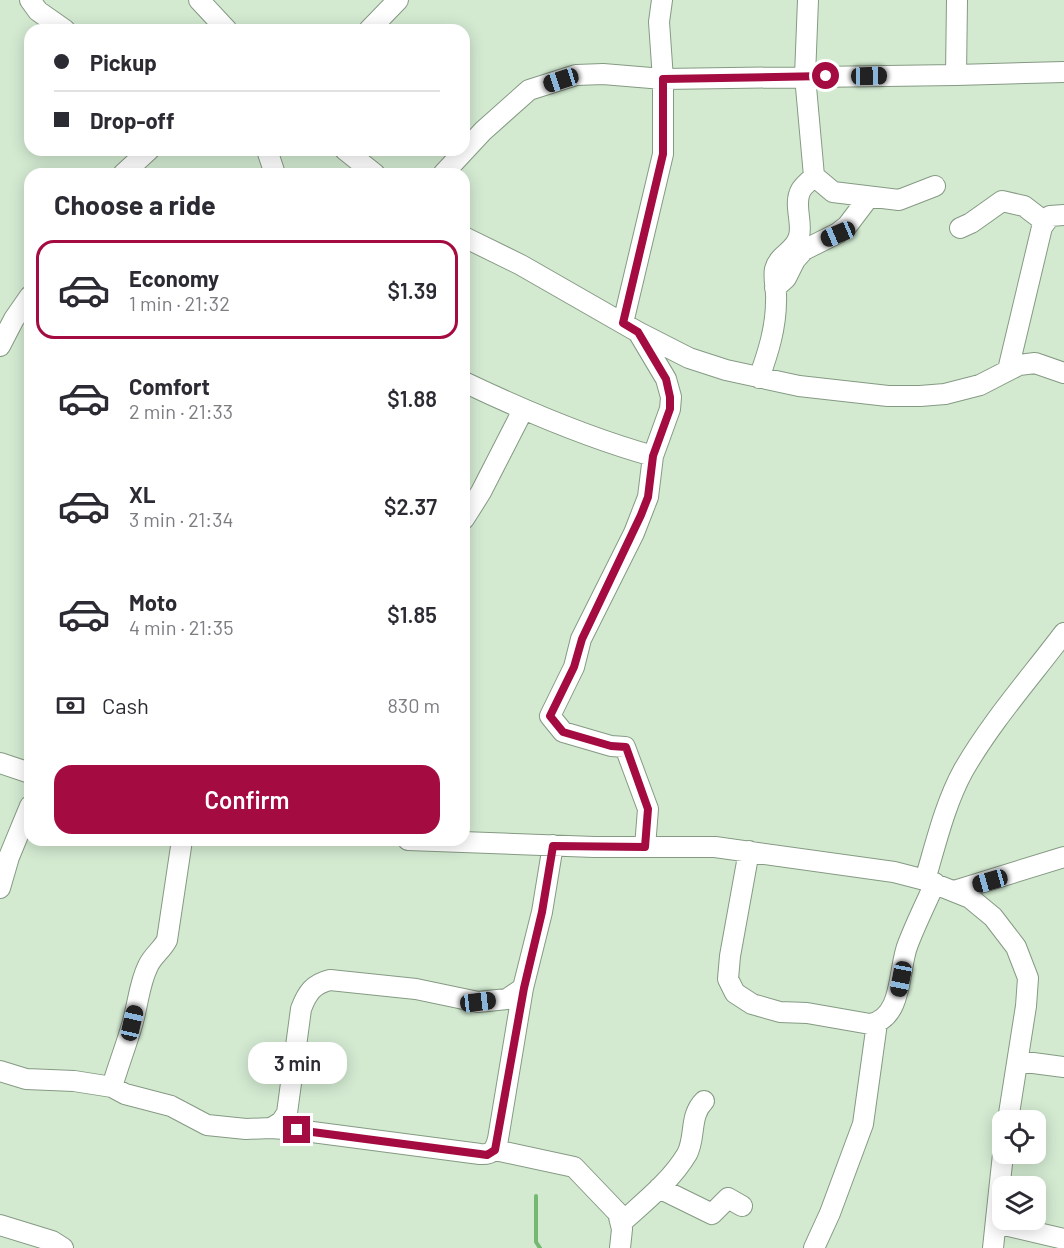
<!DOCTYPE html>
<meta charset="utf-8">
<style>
:root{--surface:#fff;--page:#f2f2f3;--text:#2b2b33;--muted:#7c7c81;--line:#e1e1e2;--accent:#a40b41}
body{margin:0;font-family:Barlow,sans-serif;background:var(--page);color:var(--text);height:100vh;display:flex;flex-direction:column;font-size:22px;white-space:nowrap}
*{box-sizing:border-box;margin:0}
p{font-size:20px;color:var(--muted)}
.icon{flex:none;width:33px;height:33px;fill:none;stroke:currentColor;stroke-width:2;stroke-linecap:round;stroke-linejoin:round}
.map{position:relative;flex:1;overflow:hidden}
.drawer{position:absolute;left:24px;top:168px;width:446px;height:678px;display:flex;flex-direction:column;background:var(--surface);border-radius:18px;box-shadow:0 3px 15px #0003}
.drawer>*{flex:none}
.guide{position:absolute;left:24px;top:24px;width:446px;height:132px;border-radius:18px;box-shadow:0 3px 15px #0003;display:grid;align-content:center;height:132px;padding:0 30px;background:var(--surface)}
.buttons{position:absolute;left:992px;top:1110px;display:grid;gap:12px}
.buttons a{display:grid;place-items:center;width:54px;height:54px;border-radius:12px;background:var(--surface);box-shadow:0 3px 15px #0003;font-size:30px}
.end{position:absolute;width:27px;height:27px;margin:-14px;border:8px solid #a40b41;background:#fff;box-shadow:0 0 0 3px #fff}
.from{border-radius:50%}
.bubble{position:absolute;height:42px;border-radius:18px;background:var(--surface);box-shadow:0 3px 15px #0003;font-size:20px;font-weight:600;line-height:42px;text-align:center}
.car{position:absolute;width:18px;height:36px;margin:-18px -9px;border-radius:8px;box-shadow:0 0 4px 2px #0007;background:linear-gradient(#222 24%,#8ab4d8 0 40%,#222 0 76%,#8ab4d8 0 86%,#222 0)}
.guide b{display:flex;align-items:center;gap:21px;height:57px;font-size:22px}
.guide b+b{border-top:2px solid var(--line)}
.guide i{width:15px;height:15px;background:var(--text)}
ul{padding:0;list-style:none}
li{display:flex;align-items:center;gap:18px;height:99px;margin:0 12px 9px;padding:0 18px;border:3px solid transparent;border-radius:18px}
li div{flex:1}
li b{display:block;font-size:22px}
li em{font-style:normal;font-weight:600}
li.current{border-color:var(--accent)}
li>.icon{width:54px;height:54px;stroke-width:1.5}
h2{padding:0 30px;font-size:27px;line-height:72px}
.pay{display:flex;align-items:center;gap:15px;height:66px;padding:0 30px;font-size:22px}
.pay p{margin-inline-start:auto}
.primary-button{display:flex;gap:12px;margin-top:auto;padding:12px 30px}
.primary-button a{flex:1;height:69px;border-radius:18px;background:var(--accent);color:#fff;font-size:24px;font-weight:600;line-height:69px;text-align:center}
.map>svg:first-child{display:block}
</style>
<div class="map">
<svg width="1064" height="1248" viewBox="0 0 1064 1248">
<rect width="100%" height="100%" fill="#d3ead1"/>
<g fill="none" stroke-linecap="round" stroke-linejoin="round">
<!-- stream -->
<path stroke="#73b971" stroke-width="4" d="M536,1196V1242L540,1248"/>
<defs>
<path id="minor" d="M30,0L38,11L65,30
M199,0L227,30
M808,0L805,76L814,176L833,192L899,200L935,186
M957,0L956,75L1064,72
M369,30L398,0
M267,150L275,174
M345,150L375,174
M123,174L149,150
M443,174L483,131L529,90L576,75L603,74L663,79L659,22L662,0
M960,228L971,223L1002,201L1024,206L1045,222
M464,237L521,265L638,332L689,358L726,370L799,386L888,396H920L945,394L980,385L1019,365L1035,363L1064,373
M775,288L786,278L795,260L804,250L838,233L847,226L869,197
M623,323L663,154V79L956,75
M638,332L666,379L671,397L670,409L653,456L648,497L634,533L581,639L574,667L550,716L563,732L611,746L625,747L648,809L645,847
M0,346L14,319L30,296
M1008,370L1042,227L1050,216L1064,215
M759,378C768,353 776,328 776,301C777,291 773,279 775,269C779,254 796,251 799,236C803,222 793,204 801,190C804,185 810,181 814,176
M464,382C525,411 588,438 653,456
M464,519L481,492L523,410
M0,763L30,773
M408,840L594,847H715L894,872L925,880L970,898L993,917L1016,947L1028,978L1026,1006L1008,1120
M749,851L730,956L728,979L735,993L752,1004L780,1012L807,1013L870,1024C904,1018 898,967 908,944C916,923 926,903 935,883
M925,880C936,843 945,804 963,771C991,722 1030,678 1064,633
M0,888L9,857L30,806
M954,891L1064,857
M1018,1061L1064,1067
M0,1071L26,1079L74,1081L112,1087L125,1094L171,1106L207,1125L246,1129L271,1128L281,1122L287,1113L301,1009C307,993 313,984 330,980L416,989L478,1002L507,999L523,988L542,912L553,845
M112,1087C118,1066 126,1046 132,1025C138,1005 139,984 148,966C153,955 162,950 167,940L182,840
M271,1128L297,1130L480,1154C492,1155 495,1150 498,1139L523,988
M495,1150L574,1167L618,1213L622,1229L620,1248
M659,1188L712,1214L728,1198L742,1206
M621,1223C644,1202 671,1181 687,1154C696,1137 689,1116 704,1101
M996,1223L1064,1239
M0,1225L52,1241L63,1248
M814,1248L830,1213L863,1124L877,1023
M993,1248L1003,1154"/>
</defs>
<!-- minor casing -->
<use href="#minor" stroke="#859a83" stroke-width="22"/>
<!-- minor -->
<use href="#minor" stroke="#fff" stroke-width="20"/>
</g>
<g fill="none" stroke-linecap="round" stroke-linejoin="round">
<!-- route -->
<path stroke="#a40b41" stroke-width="8" d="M297,1130L480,1154L487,1155L495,1150L524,988L542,912L553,846L645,847L648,809L626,747L611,746L563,732L550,716L574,667L582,639L641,515L648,497L653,456L670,409V397L666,379L638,332L623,323L663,154V79L826,76"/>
</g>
</svg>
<div class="buttons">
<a><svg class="icon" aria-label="locate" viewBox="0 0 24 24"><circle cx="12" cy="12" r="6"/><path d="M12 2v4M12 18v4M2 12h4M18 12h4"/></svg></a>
<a><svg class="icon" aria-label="layers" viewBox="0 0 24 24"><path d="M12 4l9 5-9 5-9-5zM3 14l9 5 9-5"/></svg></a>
</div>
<i class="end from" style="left:826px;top:76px"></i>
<i class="end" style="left:297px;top:1130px"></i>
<div class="bubble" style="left:248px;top:1042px;width:99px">3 min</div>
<i class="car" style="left:869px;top:76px;rotate:89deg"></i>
<i class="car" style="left:561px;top:80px;rotate:252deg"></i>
<i class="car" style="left:838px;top:234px;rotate:247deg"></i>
<i class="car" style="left:990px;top:881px;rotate:254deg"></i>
<i class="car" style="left:901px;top:979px;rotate:191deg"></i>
<i class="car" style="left:478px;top:1002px;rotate:83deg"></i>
<i class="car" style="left:132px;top:1023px;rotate:13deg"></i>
<div class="guide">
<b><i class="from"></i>Pickup</b>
<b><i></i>Drop-off</b>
</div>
<section class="drawer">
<h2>Choose a ride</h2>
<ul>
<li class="current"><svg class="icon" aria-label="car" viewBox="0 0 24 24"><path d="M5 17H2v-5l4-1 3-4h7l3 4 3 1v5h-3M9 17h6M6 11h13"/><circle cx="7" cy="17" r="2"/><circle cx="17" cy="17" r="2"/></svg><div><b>Economy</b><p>1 min · 21:32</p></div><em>$1.39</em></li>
<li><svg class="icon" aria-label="car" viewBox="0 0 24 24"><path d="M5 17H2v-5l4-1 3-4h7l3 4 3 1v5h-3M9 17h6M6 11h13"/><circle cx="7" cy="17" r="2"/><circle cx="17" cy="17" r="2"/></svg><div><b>Comfort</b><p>2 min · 21:33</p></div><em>$1.88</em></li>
<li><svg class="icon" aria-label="car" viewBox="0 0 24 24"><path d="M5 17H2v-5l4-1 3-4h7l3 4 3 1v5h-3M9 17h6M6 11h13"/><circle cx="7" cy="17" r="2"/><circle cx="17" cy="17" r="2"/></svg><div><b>XL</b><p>3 min · 21:34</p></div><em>$2.37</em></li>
<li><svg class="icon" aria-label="car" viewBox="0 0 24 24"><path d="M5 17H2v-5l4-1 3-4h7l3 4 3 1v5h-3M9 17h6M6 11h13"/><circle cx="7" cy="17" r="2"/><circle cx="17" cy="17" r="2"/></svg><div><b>Moto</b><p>4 min · 21:35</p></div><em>$1.85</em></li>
</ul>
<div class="pay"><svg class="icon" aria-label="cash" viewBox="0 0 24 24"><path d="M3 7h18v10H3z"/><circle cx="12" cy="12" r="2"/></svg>Cash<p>830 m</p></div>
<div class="primary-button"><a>Confirm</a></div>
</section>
</div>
